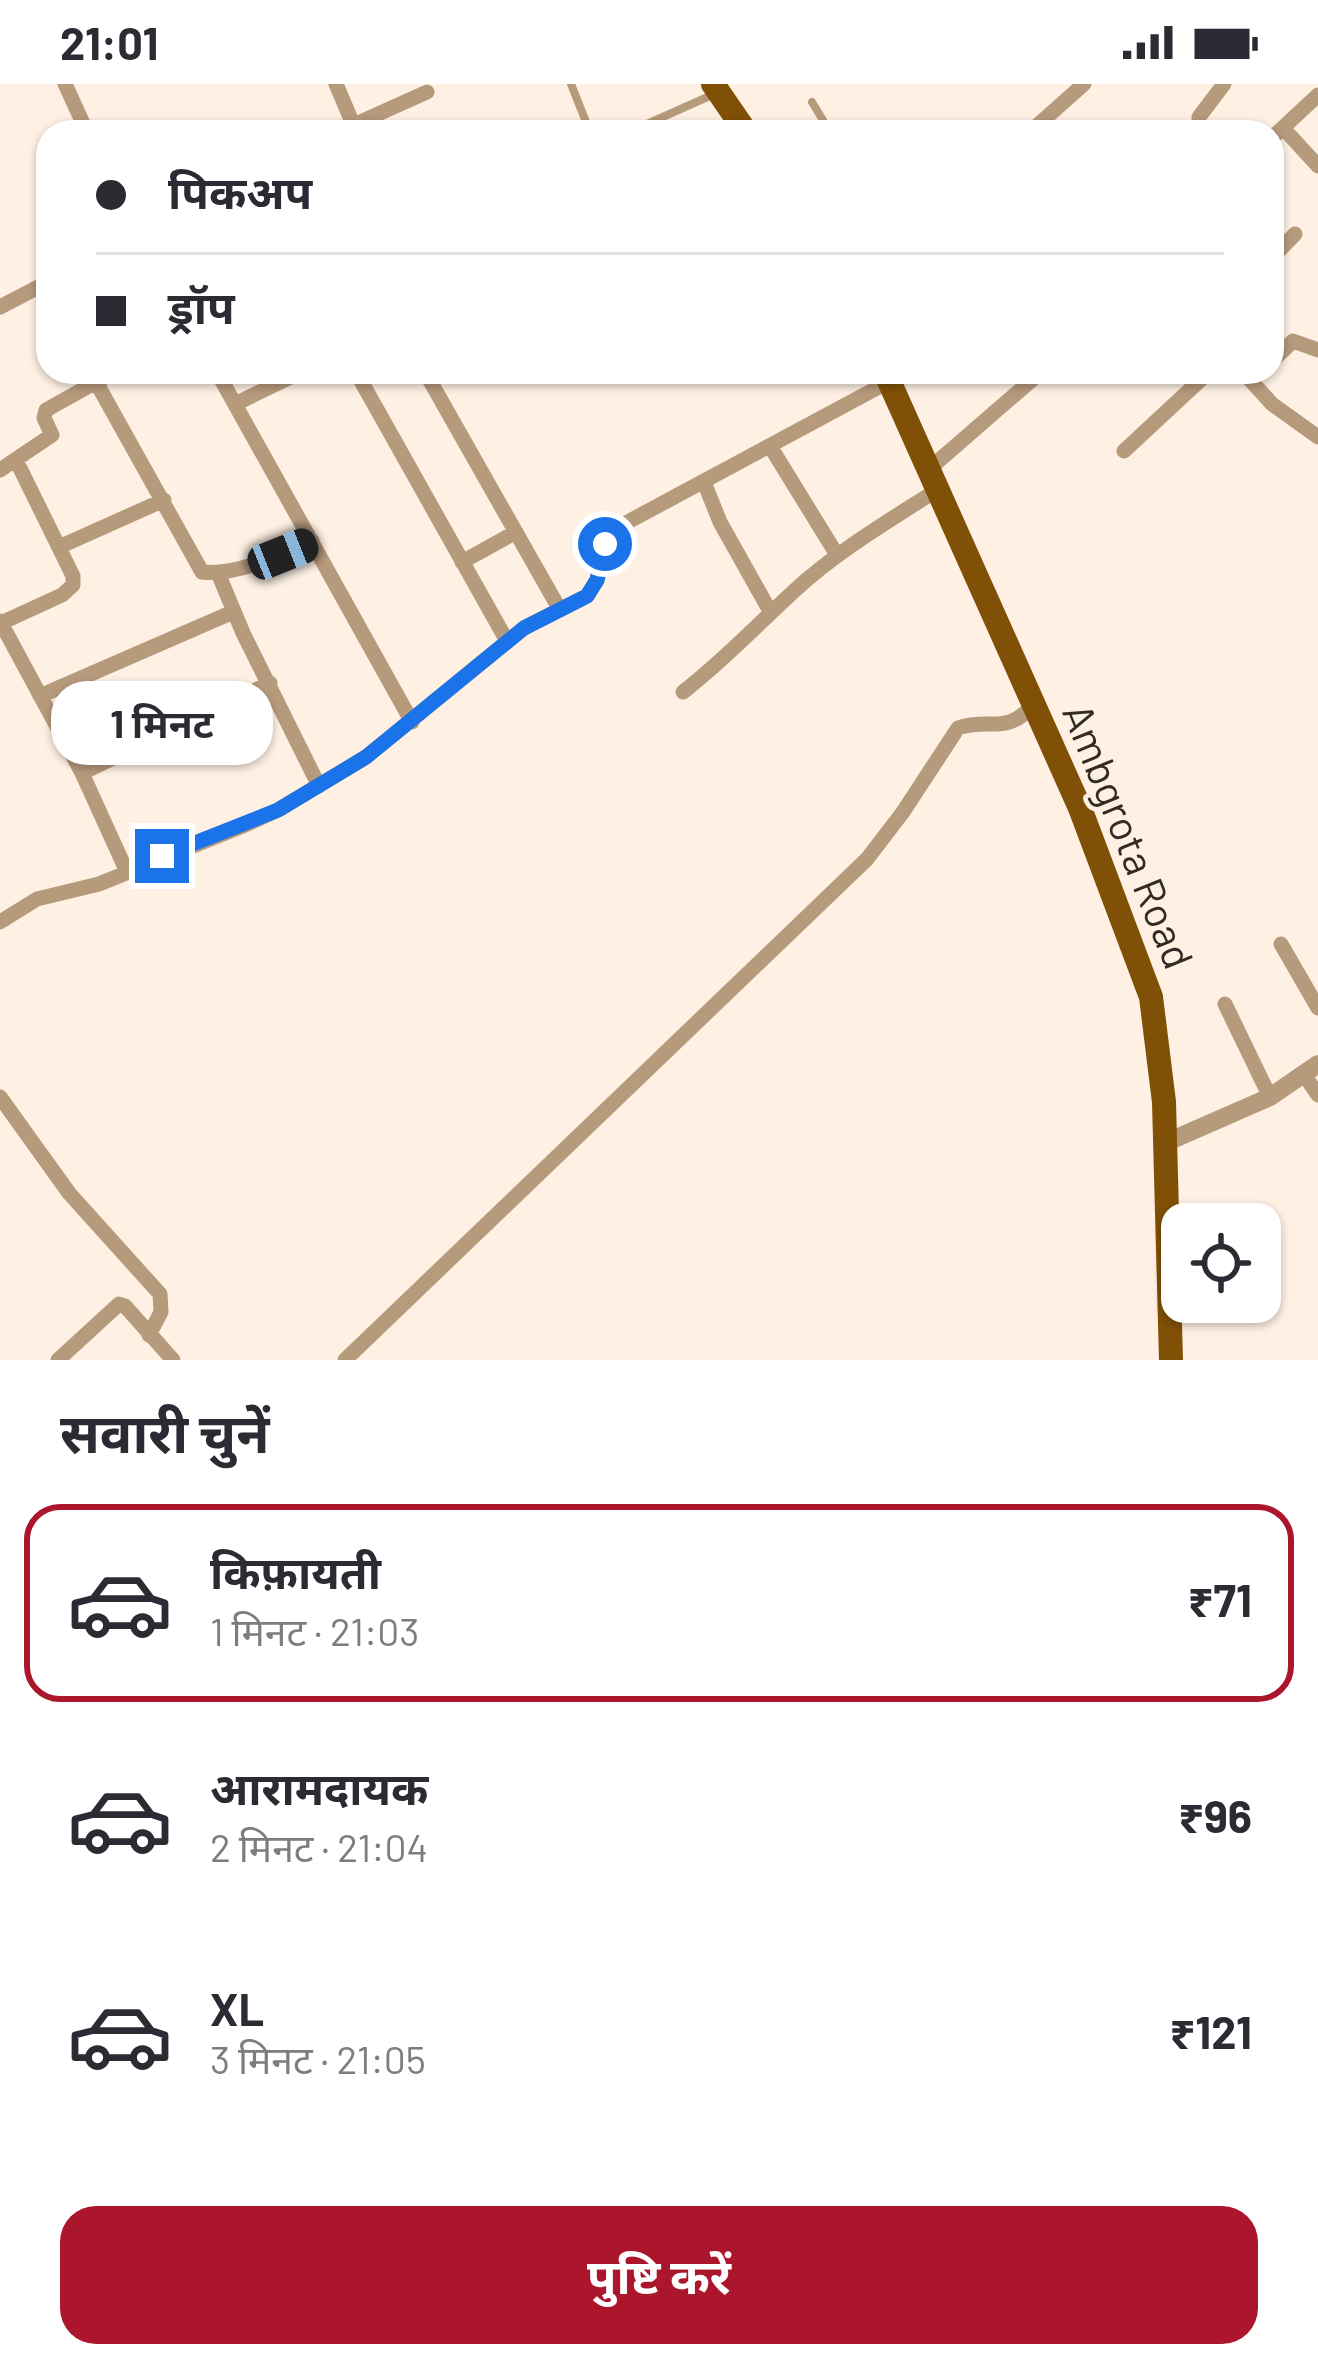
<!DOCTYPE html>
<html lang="hi">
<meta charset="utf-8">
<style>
:root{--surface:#fff;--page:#f7f7f7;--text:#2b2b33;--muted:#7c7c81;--line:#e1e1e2;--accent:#ab162d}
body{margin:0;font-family:Barlow,"Noto Sans Devanagari",sans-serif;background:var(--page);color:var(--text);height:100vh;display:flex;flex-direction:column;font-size:45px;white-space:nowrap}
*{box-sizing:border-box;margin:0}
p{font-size:39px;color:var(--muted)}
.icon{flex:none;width:66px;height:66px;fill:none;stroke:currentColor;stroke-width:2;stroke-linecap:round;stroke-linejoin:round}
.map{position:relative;height:1276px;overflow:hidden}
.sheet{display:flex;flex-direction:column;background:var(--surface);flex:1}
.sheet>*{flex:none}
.hud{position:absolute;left:36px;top:36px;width:1248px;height:264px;border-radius:36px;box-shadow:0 3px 9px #0004;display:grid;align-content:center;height:264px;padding:0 60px;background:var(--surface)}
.tools{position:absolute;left:1161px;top:1119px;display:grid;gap:24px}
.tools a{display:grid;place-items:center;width:120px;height:120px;border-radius:24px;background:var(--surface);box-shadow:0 3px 9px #0004;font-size:60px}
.end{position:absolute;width:54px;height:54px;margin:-27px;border:15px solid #1a73e8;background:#fff;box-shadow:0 0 0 6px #fff}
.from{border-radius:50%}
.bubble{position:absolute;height:84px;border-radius:36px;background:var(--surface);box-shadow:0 3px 9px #0004;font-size:39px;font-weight:700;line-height:84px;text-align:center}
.car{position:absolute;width:36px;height:72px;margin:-36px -18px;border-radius:15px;box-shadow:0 0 9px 3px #0007;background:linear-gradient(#222 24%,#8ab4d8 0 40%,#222 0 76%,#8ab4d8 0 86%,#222 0)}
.hud b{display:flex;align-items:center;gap:42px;height:114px;font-size:45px}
.hud b+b{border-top:3px solid var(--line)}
.hud i{width:30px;height:30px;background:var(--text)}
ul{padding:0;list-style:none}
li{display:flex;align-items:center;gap:36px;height:198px;margin:0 24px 18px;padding:0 36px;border:6px solid transparent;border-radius:36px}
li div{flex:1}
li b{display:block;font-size:45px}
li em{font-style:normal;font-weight:700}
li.selected{border-color:var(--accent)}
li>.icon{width:108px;height:108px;stroke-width:1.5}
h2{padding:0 60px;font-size:54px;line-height:144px}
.action{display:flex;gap:24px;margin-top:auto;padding:24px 60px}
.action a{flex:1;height:138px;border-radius:36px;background:var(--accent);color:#fff;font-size:48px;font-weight:700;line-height:138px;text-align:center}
.status{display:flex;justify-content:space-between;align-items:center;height:84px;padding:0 60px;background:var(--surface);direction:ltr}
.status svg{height:33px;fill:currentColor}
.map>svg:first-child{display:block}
</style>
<div class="status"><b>21:01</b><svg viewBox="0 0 49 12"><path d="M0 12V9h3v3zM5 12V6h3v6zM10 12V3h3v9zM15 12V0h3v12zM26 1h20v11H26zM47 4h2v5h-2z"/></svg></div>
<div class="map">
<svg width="1318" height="1276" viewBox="0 0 1318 1276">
<rect width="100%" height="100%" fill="#fef0e3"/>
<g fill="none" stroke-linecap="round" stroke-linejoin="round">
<!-- service -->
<path stroke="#b69a7c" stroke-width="8" d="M571,0L590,48
M812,18L830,48
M629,48L712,11"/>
<!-- minor -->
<path stroke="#b69a7c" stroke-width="15" d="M65,0L87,48
M336,0L353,40
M1283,44L1318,82
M338,48L427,8
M1030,48L1084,0
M1206,48L1199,42V33L1224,0
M1272,54L1318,11
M1272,174L1295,150
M0,223L48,198
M1272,277L1293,257L1318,266
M217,288L412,638
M356,288L507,557
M425,288L560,526
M1243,288L1272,320L1318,353
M96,298L202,488C237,492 280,471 312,457
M235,320L301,288
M770,362L837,471
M1124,367L1209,288
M0,386L52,351L44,334L46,326L114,288
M928,386L1041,288
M704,398L720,438L771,529
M59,463L164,416
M462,478L516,448
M218,489L243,549L319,702
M0,537L82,689L127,788
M1,539L62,511L73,501V492L16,376
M683,608C723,577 756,542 793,508C836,468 887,438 937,406
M40,612L233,528
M82,689L270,599
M0,838L37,815L99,800L245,741L278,726L366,673L524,544L587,512L597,496L605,460L624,440L890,297
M1281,860L1318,924
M1225,920L1270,1013
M1305,992L1318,1011
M0,1013L69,1109L160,1210L161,1228L149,1251
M58,1276L119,1220L125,1222L173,1276
M345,1276L867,775L903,728L958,644C989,633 1006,652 1033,621"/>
<!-- tertiary -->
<path stroke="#b69a7c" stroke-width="18" d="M1165,1059L1270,1013L1318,980"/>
<!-- primary -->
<path stroke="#815007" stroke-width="24" d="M713,0L746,48
M885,288L1080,724L1151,913L1164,1018L1171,1276"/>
</g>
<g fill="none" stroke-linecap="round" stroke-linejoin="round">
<!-- route -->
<path stroke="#1a73e8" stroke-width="15" d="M162,772L278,726L366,673L524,544L587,512L597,496L605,460"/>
</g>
<g text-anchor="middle" stroke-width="9" stroke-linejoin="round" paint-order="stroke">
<!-- street labels -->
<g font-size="42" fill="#322b25" stroke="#fef0e3">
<text transform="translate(1128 752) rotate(68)" y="15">Ambgrota Road</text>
</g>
</g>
</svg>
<div class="tools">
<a><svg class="icon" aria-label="locate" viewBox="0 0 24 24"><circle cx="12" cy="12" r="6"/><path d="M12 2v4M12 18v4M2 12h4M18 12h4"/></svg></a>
</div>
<i class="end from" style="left:605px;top:460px"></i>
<i class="end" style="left:162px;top:772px"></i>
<div class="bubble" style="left:51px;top:597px;width:222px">1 मिनट</div>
<i class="car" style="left:283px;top:470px;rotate:68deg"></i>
<div class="hud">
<b><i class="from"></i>पिकअप</b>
<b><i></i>ड्रॉप</b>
</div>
</div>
<section class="sheet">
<h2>सवारी चुनें</h2>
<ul>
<li class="selected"><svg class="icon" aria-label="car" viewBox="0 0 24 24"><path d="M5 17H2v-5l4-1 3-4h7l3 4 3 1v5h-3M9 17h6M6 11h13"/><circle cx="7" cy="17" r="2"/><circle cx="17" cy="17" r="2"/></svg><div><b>किफ़ायती</b><p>1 मिनट · 21:03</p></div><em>₹71</em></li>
<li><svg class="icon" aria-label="car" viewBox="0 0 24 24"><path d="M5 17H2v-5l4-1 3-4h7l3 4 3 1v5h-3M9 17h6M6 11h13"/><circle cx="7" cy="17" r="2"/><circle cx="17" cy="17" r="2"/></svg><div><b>आरामदायक</b><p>2 मिनट · 21:04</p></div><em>₹96</em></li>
<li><svg class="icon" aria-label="car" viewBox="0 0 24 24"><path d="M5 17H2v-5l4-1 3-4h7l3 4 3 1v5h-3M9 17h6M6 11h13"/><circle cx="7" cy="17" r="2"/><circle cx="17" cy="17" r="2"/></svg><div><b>XL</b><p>3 मिनट · 21:05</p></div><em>₹121</em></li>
</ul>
<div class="action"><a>पुष्टि करें</a></div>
</section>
